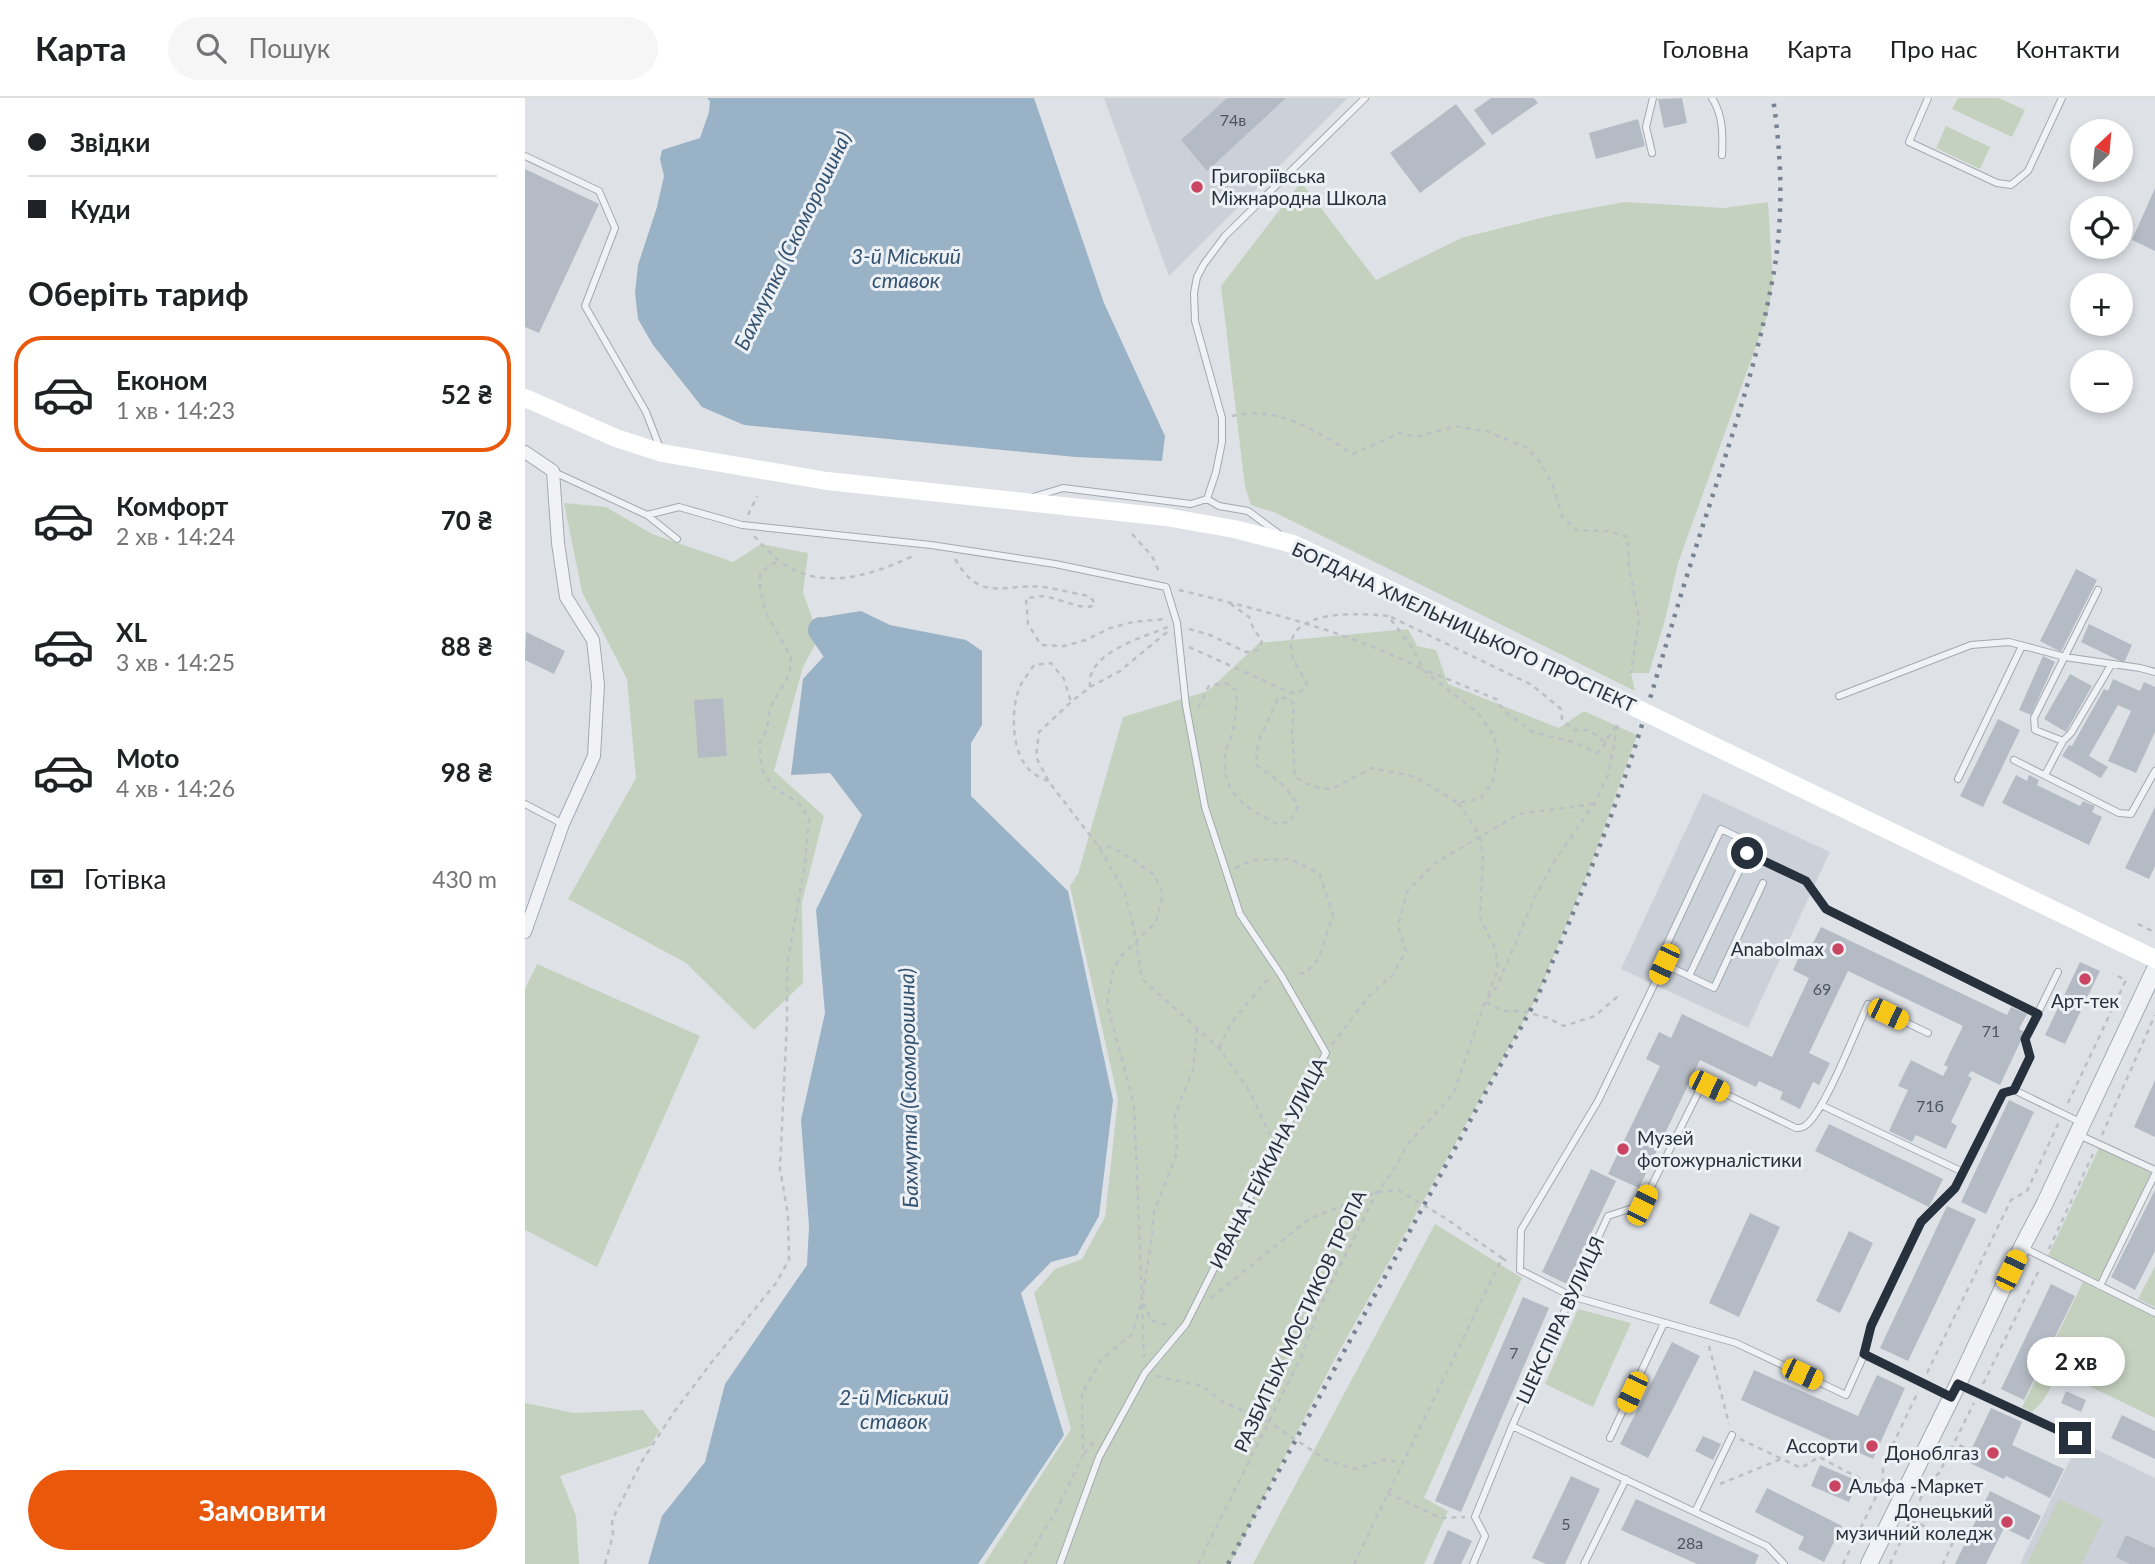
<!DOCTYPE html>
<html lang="uk">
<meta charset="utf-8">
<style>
:root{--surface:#fff;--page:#f6f6f6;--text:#202124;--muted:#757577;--line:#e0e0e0;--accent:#ea580c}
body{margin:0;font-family:Lato,sans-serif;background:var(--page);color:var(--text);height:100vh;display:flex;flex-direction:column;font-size:26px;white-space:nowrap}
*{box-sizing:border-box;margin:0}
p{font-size:23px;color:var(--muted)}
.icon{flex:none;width:38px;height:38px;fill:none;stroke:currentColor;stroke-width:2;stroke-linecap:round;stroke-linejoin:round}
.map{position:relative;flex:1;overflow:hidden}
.panel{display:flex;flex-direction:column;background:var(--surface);width:525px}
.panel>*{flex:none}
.hud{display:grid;align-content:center;height:154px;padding:0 28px;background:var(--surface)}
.needle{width:46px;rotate:26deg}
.buttons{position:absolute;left:1545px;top:21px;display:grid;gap:14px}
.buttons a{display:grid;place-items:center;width:63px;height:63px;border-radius:50%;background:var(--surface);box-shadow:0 4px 10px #0003;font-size:35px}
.end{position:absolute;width:32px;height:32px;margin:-16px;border:9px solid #27313d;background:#fff;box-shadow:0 0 0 4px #fff}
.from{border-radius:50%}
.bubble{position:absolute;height:49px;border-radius:24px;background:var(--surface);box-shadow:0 4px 10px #0003;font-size:23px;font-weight:700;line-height:49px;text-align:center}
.car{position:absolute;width:21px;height:42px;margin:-21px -10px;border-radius:9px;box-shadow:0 0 5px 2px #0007;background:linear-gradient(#f5c518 24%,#345 0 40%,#f5c518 0 76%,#345 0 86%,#f5c518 0)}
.hud b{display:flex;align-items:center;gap:24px;height:66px;font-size:26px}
.hud b+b{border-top:2px solid var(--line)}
.hud i{width:18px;height:18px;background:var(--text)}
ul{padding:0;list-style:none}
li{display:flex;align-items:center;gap:21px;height:116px;margin:0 14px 10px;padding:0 14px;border:4px solid transparent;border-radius:28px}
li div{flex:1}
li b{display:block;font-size:26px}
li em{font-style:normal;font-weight:700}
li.current{border-color:var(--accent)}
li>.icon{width:63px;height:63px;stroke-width:1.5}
h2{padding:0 28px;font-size:32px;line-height:84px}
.pay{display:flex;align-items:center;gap:18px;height:77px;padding:0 28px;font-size:26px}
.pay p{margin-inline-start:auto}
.button{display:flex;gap:14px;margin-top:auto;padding:14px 28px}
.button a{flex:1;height:80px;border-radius:42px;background:var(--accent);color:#fff;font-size:28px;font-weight:700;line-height:80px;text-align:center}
header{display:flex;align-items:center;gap:42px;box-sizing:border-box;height:98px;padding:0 35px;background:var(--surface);border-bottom:2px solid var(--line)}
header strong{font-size:33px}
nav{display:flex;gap:38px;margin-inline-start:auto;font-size:24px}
.search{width:490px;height:63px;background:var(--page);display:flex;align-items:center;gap:18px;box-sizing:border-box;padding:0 24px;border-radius:38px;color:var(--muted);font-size:26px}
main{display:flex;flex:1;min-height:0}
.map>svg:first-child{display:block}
</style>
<header>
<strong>Карта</strong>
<div class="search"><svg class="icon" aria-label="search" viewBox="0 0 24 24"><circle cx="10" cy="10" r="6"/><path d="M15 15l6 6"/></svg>Пошук</div>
<nav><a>Головна</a><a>Карта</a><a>Про нас</a><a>Контакти</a></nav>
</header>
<main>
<section class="panel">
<div class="hud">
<b><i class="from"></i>Звідки</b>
<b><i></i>Куди</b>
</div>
<h2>Оберіть тариф</h2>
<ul>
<li class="current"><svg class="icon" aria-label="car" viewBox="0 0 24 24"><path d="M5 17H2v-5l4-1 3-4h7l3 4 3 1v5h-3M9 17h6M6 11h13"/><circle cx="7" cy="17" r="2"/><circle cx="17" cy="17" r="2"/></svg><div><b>Економ</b><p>1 хв · 14:23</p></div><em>52 ₴</em></li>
<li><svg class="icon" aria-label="car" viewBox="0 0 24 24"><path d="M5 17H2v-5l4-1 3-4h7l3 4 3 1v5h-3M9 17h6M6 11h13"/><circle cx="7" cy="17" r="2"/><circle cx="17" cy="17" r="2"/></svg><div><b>Комфорт</b><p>2 хв · 14:24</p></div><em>70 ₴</em></li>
<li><svg class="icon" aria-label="car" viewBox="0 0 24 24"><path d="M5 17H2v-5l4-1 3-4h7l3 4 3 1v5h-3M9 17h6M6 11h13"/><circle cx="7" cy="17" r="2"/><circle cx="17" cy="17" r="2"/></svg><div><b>XL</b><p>3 хв · 14:25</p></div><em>88 ₴</em></li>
<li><svg class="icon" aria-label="car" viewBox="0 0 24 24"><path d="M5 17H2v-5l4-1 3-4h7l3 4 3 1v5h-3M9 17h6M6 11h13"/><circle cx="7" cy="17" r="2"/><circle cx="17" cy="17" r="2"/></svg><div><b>Moto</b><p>4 хв · 14:26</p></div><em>98 ₴</em></li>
</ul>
<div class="pay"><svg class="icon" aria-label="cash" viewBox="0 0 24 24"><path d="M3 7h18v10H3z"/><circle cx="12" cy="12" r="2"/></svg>Готівка<p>430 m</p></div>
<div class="button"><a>Замовити</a></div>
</section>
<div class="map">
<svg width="1630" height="1466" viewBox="0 0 1630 1466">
<rect width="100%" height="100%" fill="#dee2e7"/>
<!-- built -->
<path fill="#ccd1d9" d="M579,0H823L644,178Z
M1178,695L1305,754L1223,930L1096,871Z
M1554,1343L1630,1380V1466H1495Z"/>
<!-- green -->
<path fill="#c5d1bf" d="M1433,0H1474L1500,12L1487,39L1427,11Z
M1421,28L1465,49L1455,71L1411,50Z
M776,84L851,182L936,140L1028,117L1100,104L1199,110L1243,104L1248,183L1243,215L1153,465L1140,522L1124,575H1106L1110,593L751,415L726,407L720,389L696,188Z
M39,405L81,409L127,436L208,464L236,446L283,455L278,494L294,539L278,569L249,673L299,718L277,804L278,885L229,932L161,865L43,801L111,680L102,581L57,494Z
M883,531L892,548L911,552L923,586L1034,630L1059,613L1112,637L1066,767L1011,901L807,1266L705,1466H459L546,1331L509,1195L530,1171L557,1161L580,1119L593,1001L545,788L553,776L598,619L683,593L734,545Z
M12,866L175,938L72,1169L0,1132V891Z
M1574,1050L1626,1075L1575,1183L1523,1158Z
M910,1126L997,1180L899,1400L923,1413L899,1466H728Z
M1630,1168V1209L1613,1201Z
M1558,1184L1630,1219V1320L1533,1273C1526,1287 1521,1305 1506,1314L1497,1309Z
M1053,1211L1106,1225L1068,1309L1020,1286Z
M0,1305L49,1315L118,1312L134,1333L125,1348L35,1378L51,1418L54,1466H0Z
M1534,1401L1578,1422L1556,1466H1502Z"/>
<!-- water -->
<path fill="#99b2c6" d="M182,0H509L579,205L640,338L637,363L551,359L219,327L177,309L128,247L113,221L110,195L113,167L132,109L139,78L135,61L137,52L175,40L184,14L185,3Z
M336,513L365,527L441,542L457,553V627L446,645V698L543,793L588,1002L574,1118L552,1157L526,1164L496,1195L539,1337L453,1466H123L137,1418L180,1364L200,1286L282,1167L284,1128L276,1022L300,915L291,812L337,717L305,675L266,677L278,581L312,544L299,519Z"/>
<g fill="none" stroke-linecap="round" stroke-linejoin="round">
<!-- river -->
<path stroke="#99b2c6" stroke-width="26" d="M296,532L327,577"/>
</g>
<!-- building -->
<path fill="#b5bbc4" d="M702,0H761L682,73L656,42Z
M966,0H1009L1013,5L967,37L949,12Z
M1157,0L1162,25L1139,30L1133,1Z
M931,6L961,46L895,95L865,55Z
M1113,21L1120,48L1071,61L1064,35Z
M0,71L74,106L14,235L0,229Z
M1630,90V153L1607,142Z
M1551,471L1572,482L1536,554L1515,543Z
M1564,526L1607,547L1599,565L1556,544Z
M1,534L40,553L29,576L0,562Z
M1518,558L1530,564L1506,617L1494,612Z
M1545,576L1567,588L1541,634L1519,621Z
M1588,581L1615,593L1619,584L1630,589V634L1611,675L1583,663L1606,613L1593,607L1564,658L1583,669L1576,680L1537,658L1544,647L1547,648L1579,591L1583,593Z
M198,600L202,658L173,660L169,602Z
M1473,621L1495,632L1458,709L1435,698Z
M1491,677L1502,683L1504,677L1514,682L1512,687L1555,708L1558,703L1570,708L1567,714L1577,719L1564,747L1477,705Z
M1630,709V768L1624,781L1600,770Z
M1296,829L1482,917L1486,909L1502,916L1494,931L1500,934L1475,987L1446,973L1443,978L1447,980L1426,1024L1432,1028L1421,1051L1391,1037L1387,1044L1364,1033L1383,992L1373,988L1386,962L1418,978L1423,969L1419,967L1438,928L1323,873L1284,955L1305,965L1294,987L1288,984L1275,1011L1255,1001L1258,994L1234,983L1231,989L1175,962L1114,1090L1083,1076L1135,968L1121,961L1134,934L1146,940L1157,916L1247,959L1284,880L1268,872L1279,848L1285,851Z
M1555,864L1575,873L1540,946L1520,937Z
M1630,982V1039L1609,1029Z
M1484,1002L1509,1014L1461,1116L1436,1104Z
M1304,1026L1418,1081L1404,1109L1290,1053Z
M1066,1071L1091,1083L1042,1186L1017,1174Z
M1630,1092V1153L1610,1192L1586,1179Z
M1422,1108L1451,1121L1383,1263L1355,1250Z
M1225,1115L1255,1129L1214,1219L1184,1205Z
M1324,1133L1348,1145L1315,1215L1291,1203Z
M1526,1186L1550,1198L1499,1302L1476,1291Z
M998,1199L1024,1210L936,1414L910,1403Z
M1147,1244L1175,1258L1123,1360L1095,1346Z
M1229,1272L1333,1318L1352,1277L1380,1290L1348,1361L1216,1302Z
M1541,1293L1561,1302L1556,1314L1536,1305Z
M1466,1310L1497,1324L1487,1347L1539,1371L1525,1400L1481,1378L1479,1381L1430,1358L1435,1346L1446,1352Z
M1597,1317L1630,1333V1361L1586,1340Z
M1178,1338L1196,1346L1188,1362L1170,1353Z
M1295,1367L1333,1383L1324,1404L1286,1388Z
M1046,1378L1075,1391L1040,1466H1021L1007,1460Z
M1242,1390L1317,1428L1299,1464L1273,1451L1279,1439L1230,1414Z
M1465,1393L1516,1418L1504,1442L1479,1430L1461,1466H1430Z
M1111,1401L1234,1457L1230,1466H1172L1096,1432Z
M923,1432L947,1443L936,1466H908Z
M1601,1437L1630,1450V1466H1605L1591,1459Z"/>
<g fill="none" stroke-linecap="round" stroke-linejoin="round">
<defs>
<path id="service" d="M1187,0C1198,17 1198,37 1197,57
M1403,0L1384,44L1472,85L1486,87L1503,73L1537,0
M1127,55L1121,29L1128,0
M0,58L74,93L90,130L60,208L121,314L135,350
M29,374L122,417L152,441
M508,399L538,390L666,406L682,401
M682,401L691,374L697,344V320L670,223L669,195L672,179L679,166L700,138L840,0
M682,401L694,408L723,413L754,436
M122,417L154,409L217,427L406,447L530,466L641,489L652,525L661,608L680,709L715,816L756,877L801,955L736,1077L661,1226L620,1275L574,1359L535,1466
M1573,492L1509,620L1510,632L1538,643L1546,635L1586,567
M1314,598L1446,547L1484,544L1540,559L1615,570L1630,574
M1489,662L1594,715L1606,716L1630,673
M1520,677L1538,643
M1433,681L1497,548
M0,706L38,726
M1222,755L1281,783L1301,811L1513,916
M1139,866L1164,878L1227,746L1196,731L1142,846L1139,866L1073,1003L996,1132L995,1172L1046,1198L1211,1245L1321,1297L1339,1257L1425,1298
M1164,878L1189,890L1238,785
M1489,992L1505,959L1500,941L1533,874
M1296,1007L1438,1074
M1554,1037L1630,1072
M1499,1150L1630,1215
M1575,1188L1630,1076
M1339,1257L1346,1228L1396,1124L1430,1090L1478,995L1489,992L1557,1025
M1435,1286L1550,1340
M987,1328L1242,1448L1259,1466
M1085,1340L1139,1225
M1170,1414L1207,1337
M948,1466L960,1438L950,1419L987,1328L1083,1118L1117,1107L1176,989L1184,988L1271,1030C1275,1030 1278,1030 1281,1027C1300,1013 1331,931 1343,906L1403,935
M1059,1466L1101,1381"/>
<path id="minor" d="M0,354L28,373L33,445L41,499L68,542L73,587L69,658L38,726L0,834"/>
<path id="tertiary" d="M1344,1466L1433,1286L1497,1149L1519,1107L1630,871"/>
</defs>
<!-- service casing -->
<use href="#service" stroke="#a3a9b1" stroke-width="8"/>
<!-- minor casing -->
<use href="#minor" stroke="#a3a9b1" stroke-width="14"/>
<!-- tertiary casing -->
<use href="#tertiary" stroke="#a3a9b1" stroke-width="18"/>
<!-- path -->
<path stroke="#bcc0c5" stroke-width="2.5" stroke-dasharray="5 5" stroke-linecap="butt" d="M707,318C755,307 790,333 828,356L875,335L891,339L930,328L964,334L1002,350L1015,364L1029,390L1037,418L1051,432L1082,433L1103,439L1104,470L1114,521L1106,575
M223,417L232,398
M607,436L627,458L635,476
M229,438C236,446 244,454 252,461C294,495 346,478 390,457
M430,461C456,506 478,485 518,489C533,491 548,495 563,498L568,502L569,508L561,509L554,508L520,498L501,500L503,526L516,547L539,548L561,542L585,530L608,524L639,521
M654,492C736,512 822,533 897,571
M866,519L1007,587L1036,611L1037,621L1048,632H1064L1080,644L1091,628
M664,531L685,537L721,554L734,552L737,542L729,532L724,519L703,504
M642,534L595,573L565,589L546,604L514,634L511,659L524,684L574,749L600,795L609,831L617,881L694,950L725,994L745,1037
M664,549L766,595L776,593L782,587C778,576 770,568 767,557C756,510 836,515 863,518L889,552L898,572L953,615L968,636L973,654L968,683L956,700L933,705L891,679L847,670L809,690L797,691L782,686L770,679L767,632L769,606L764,600H753L733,645L731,667C749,678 763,689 773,708L766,723L753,726C723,712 696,696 700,658C700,651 705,644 707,637C711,623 711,608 712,593L701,585L684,588L672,612
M903,573L971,601L979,613L1008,634L1048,644L1072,655L1082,644
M565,589C560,555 619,539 643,529
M523,683C518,681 512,678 508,675C485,658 485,609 496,586C500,580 505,573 509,567L526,565L539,581L546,604
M933,705L954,736L958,757L955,819L970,850L973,870L962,899
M710,770L728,762L765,761L794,775L808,816L794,860L781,875L769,876
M1613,826L1627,833
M961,904L978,913H997L1023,920L1039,928L1070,918L1093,898
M807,947L844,898L867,878L881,853L873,828L882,794L910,765L994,716L1069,706
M694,950L706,925L741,883L745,881
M1543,1005L1601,882L1588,876
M1577,1037L1630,917
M1524,1151L1568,1056
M618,1196L626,1145L629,1114L652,1055L650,1016L668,972L672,931
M686,1200L784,1121L852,1094L873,1092L920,1120L977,1160
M618,1205L627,1223L645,1227
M617,1206L619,1259
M1184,1248L1204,1326
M1402,1275L1486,1102L1502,1093L1534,1024
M631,1278L677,1288L698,1304L744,1324L803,1363L830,1371L859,1362L877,1364
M1458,1286L1515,1170
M1215,1341L1276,1370L1294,1359L1355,1391
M559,1356L572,1339
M1195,1386L1256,1361
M862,1395L916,1420L940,1419
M1386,1422L1429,1442L1418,1466
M80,1466L88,1437L87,1422L117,1363L149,1314L186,1265L251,1185L264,1162L263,1117L255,1071L262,923V867L280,765L284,721L275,706L247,688L237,671L234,646L242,631L245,610L265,575L266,559L242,517L235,492V476L245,467L254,463
M499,1466L532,1411L558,1357L557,1295L577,1261L607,1236L617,1202L609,1006L582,906L588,872L596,858L631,824L638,796L629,777L609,762L586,749H574
M673,1466L777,1257L795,1208L852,1094L867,1075L882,1047L928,996L960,904L972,888L1010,799L1029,764L1069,706L1083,677L1093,626
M829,1466L977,1160L985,1165
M1318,1466L1358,1384V1367L1393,1294
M1365,1466L1402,1387L1414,1375L1449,1305"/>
<!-- service -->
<use href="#service" stroke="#f0f2f5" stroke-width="6"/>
<!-- minor -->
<use href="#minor" stroke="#f0f2f5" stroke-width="12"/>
<!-- tertiary -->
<use href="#tertiary" stroke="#f0f2f5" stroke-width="16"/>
<!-- secondary -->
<path stroke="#fff" stroke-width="18" d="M0,300L91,340L137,355L302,383L641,419L709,431L768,446L1062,586
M1218,662L1630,861"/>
<!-- rail -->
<path stroke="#788290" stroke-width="4.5" stroke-dasharray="3.5 7" stroke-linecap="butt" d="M703,1466L1011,902C1040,835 1068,769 1092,701C1120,625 1140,546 1165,468C1194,375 1229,281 1247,184C1259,124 1257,61 1248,0"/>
<!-- secondary-bridge -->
<path stroke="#fff" stroke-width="18" d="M1062,586L1218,662"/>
</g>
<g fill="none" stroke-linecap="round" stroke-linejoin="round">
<!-- route -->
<path stroke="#27313d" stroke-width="9" d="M1222,755L1281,783L1301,811L1513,916L1500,941L1505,959L1489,992L1478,995L1430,1090L1396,1124L1346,1228L1339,1256L1426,1299L1433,1286L1550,1340"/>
</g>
<!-- markers -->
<g fill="#ca4561" stroke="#edf1f5" stroke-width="2.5">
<circle cx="672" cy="89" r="7"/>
<circle cx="1313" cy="851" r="7"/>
<circle cx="1560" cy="881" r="7"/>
<circle cx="1098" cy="1051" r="7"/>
<circle cx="1347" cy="1348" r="7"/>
<circle cx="1468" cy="1355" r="7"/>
<circle cx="1310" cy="1388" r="7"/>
<circle cx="1482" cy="1424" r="7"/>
</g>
<g text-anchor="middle" stroke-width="6" stroke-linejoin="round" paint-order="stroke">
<!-- number labels -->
<g font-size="16" fill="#4a545f">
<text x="708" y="28">74в</text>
<text x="1297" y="897">69</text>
<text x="1466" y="939">71</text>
<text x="1405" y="1014">71б</text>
<text x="989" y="1261">7</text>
<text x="1041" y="1432">5</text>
<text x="1165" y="1451">28а</text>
</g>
<!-- poi labels -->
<g font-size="19" fill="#27313d" stroke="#edf1f5" text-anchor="end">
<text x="686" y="85" text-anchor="start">Григоріївська<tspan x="686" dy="22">Міжнародна Школа</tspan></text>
<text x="1299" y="858">Anabolmax</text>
<text x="1560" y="910" text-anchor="middle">Арт-тек</text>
<text x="1112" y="1047" text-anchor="start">Музей<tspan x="1112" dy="22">фотожурналістики</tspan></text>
<text x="1333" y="1355">Ассорти</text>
<text x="1454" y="1362">Доноблгаз</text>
<text x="1324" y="1395" text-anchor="start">Альфа -Маркет</text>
<text x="1468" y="1420">Донецький<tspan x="1468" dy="22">музичний коледж</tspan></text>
</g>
<!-- street labels -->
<g font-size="19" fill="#27313d" stroke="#edf1f5">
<text transform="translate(939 529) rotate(25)" y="7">БОГДАНА ХМЕЛЬНИЦЬКОГО ПРОСПЕКТ</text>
<text transform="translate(743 1065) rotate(-63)" y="7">ИВАНА ГЕЙКИНА УЛИЦА</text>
<text transform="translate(1035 1222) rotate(-65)" y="7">ШЕКСПІРА ВУЛИЦЯ</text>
<text transform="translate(775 1223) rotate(-65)" y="7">РАЗБИТЫХ МОСТИКОВ ТРОПА</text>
</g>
<!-- water labels -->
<g font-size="21" font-style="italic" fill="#335270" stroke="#edf1f5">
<text transform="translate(268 143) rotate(-64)" y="7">Бахмутка (Скоморошина)</text>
<text x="381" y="166">3-й Міський<tspan x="381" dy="24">ставок</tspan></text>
<text transform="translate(384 990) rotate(-91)" y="7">Бахмутка (Скоморошина)</text>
<text x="369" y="1307">2-й Міський<tspan x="369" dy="24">ставок</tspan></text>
</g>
</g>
</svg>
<div class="buttons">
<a><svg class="needle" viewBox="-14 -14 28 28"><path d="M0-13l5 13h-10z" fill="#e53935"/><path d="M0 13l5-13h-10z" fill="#757577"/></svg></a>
<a><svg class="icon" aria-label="locate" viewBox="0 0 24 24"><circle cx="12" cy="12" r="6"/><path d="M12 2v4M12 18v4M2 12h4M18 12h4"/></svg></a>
<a>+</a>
<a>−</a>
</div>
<i class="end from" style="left:1222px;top:755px"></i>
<i class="end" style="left:1550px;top:1340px"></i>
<div class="bubble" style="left:1502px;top:1239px;width:98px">2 хв</div>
<i class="car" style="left:1139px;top:866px;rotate:205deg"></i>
<i class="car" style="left:1363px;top:916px;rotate:116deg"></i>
<i class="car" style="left:1184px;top:988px;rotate:116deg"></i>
<i class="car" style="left:1117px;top:1107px;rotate:26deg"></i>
<i class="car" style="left:1486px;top:1172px;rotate:25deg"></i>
<i class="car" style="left:1277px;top:1276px;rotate:115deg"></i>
<i class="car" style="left:1107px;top:1294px;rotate:205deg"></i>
</div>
</main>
